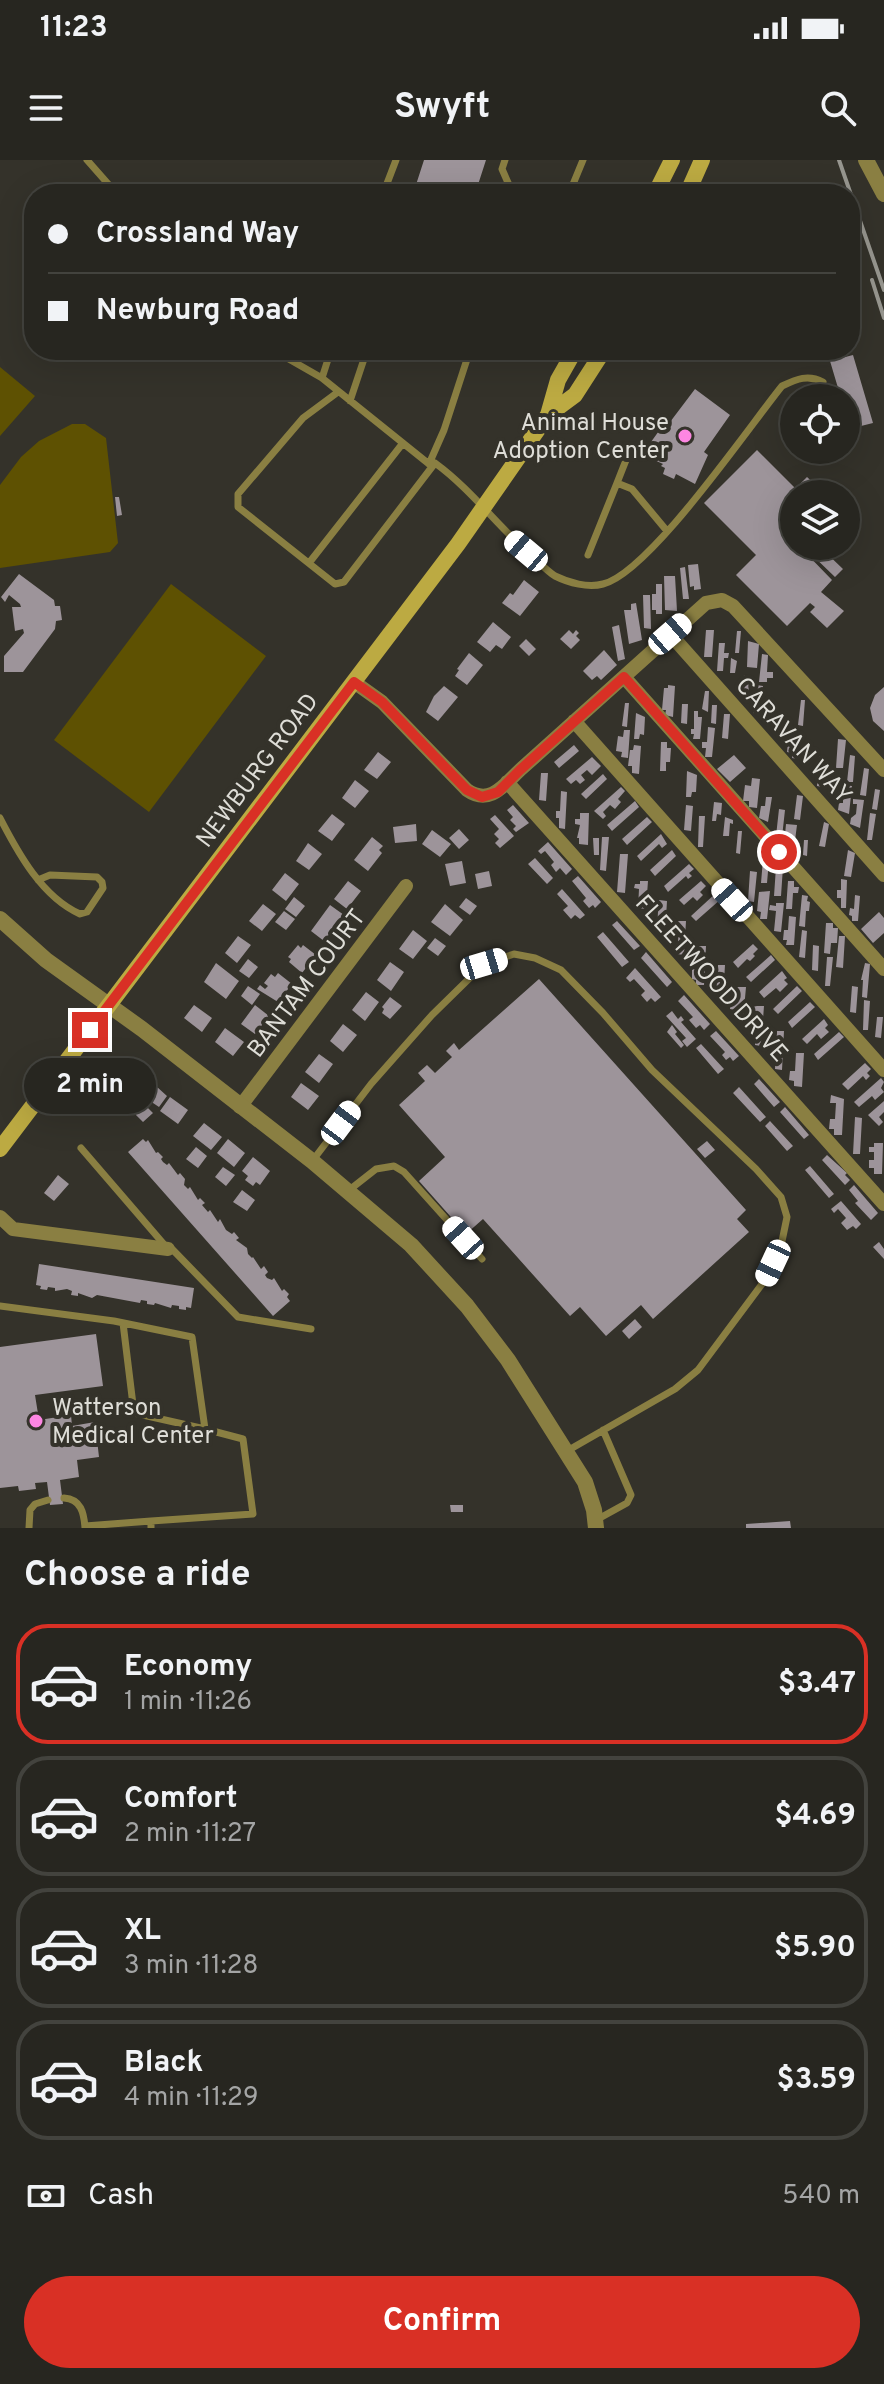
<!DOCTYPE html>
<meta charset="utf-8">
<style>
:root{--surface:#272620;--page:#2f2e29;--text:#f1f3f6;--muted:#a4a5a5;--line:#43433e;--accent:#d93025}
body{margin:0;font-family:Overpass,sans-serif;background:var(--page);color:var(--text);height:100vh;display:flex;flex-direction:column;font-size:30px;white-space:nowrap}
*{box-sizing:border-box;margin:0}
p{font-size:26px;color:var(--muted)}
.icon{flex:none;width:44px;height:44px;fill:none;stroke:currentColor;stroke-width:2;stroke-linecap:round;stroke-linejoin:round}
.map{position:relative;height:1368px;overflow:hidden}
.details{display:flex;flex-direction:column;background:var(--surface);flex:1}
.details>*{flex:none}
.banner{position:absolute;left:24px;top:24px;width:836px;height:176px;border-radius:32px;box-shadow:0 8px 32px #0002,0 0 0 2px var(--line);display:grid;align-content:center;height:176px;padding:0 24px;background:var(--surface)}
.controls{position:absolute;left:780px;top:224px;display:grid;gap:16px}
.controls a{display:grid;place-items:center;width:80px;height:80px;border-radius:50%;background:var(--surface);box-shadow:0 8px 32px #0002,0 0 0 2px var(--line);font-size:40px}
.end{position:absolute;width:36px;height:36px;margin:-18px;border:10px solid #d93025;background:#fff;box-shadow:0 0 0 4px #fff}
.from{border-radius:50%}
.bubble{position:absolute;height:56px;border-radius:28px;background:var(--surface);box-shadow:0 8px 32px #0002,0 0 0 2px var(--line);font-size:26px;font-weight:700;line-height:56px;text-align:center}
.car{position:absolute;width:24px;height:48px;margin:-24px -12px;border-radius:10px;box-shadow:0 0 6px 2px #0007;background:linear-gradient(#fff 24%,#345 0 40%,#fff 0 76%,#345 0 86%,#fff 0)}
.banner b{display:flex;align-items:center;gap:28px;height:76px;font-size:30px}
.banner b+b{border-top:2px solid var(--line)}
.banner i{width:20px;height:20px;background:var(--text)}
ul{padding:0;list-style:none}
li{display:flex;align-items:center;gap:24px;height:120px;margin:0 16px 12px;padding:0 8px;border:4px solid var(--line);border-radius:32px}
li div{flex:1}
li b{display:block;font-size:30px}
li em{font-style:normal;font-weight:700}
li.active{border-color:var(--accent)}
li>.icon{width:72px;height:72px;stroke-width:1.5}
h2{padding:0 24px;font-size:36px;line-height:96px}
.pay{display:flex;align-items:center;gap:20px;height:88px;padding:0 24px;font-size:30px}
.pay p{margin-inline-start:auto}
.cta{display:flex;gap:16px;margin-top:auto;padding:16px 24px}
.cta a{flex:1;height:92px;border-radius:48px;background:var(--accent);color:#fff;font-size:32px;font-weight:700;line-height:92px;text-align:center}
.status{display:flex;justify-content:space-between;align-items:center;height:56px;padding:0 40px;background:var(--surface);direction:ltr}
.status svg{height:22px;fill:currentColor}
header{display:flex;justify-content:space-between;align-items:center;height:104px;padding:0 24px;background:var(--surface);font-size:36px;font-weight:700}
.map>svg:first-child{display:block}
</style>
<div class="status"><b>11:23</b><svg viewBox="0 0 49 12"><path d="M0 12V9h3v3zM5 12V6h3v6zM10 12V3h3v9zM15 12V0h3v12zM26 1h20v11H26zM47 4h2v5h-2z"/></svg></div>
<header><svg class="icon" aria-label="menu" viewBox="0 0 24 24"><path d="M4 6h16M4 12h16M4 18h16"/></svg>Swyft<svg class="icon" aria-label="search" viewBox="0 0 24 24"><circle cx="10" cy="10" r="6"/><path d="M15 15l6 6"/></svg></header>
<div class="map">
<svg width="884" height="1368" viewBox="0 0 884 1368">
<rect width="100%" height="100%" fill="#34322a"/>
<!-- green -->
<path fill="#5e5102" d="M0,207L35,236L0,276Z
M72,264H85L106,278L118,383L110,392L0,408V325L21,297L39,281Z
M171,424L266,496L149,652L54,580Z"/>
<!-- building -->
<path fill="#9d949a" d="M424,0H486L475,34H413Z
M853,195L873,263L849,269L846,257V238H841L830,201Z
M695,229L730,255L704,292L708,295L695,324L676,314L674,319L663,314L665,308L661,306L663,304L652,299L657,287L651,282L661,268L664,270Z
M757,290L797,330L800,327L807,332L799,325L807,317L821,330L817,334H794V386H799L832,420L821,432L844,451L827,468L810,452L815,447L810,443L787,466L736,415L756,395L704,343Z
M115,337H119L122,355L117,356Z
M815,386H819L843,409L835,417L809,392Z
M698,404L701,429L694,430V426L690,427L688,405Z
M685,407L689,439H683L680,408Z
M19,414L54,440L55,446H60L62,460L56,461L55,469L23,512H4V496L24,473L23,469L15,471L12,447H21L20,444L9,435L5,442L1,437Z
M664,416H675L677,451L665,450Z
M524,420L539,432L520,456L502,443L510,433L513,435Z
M656,424H662V454H656V450H652V434H656Z
M643,435H650L651,469L644,468Z
M636,443L642,480L629,484L624,450H631V444Z
M493,462L511,477L502,489L496,485L490,492L477,482Z
M619,465L625,499L618,501L612,467Z
M569,470L573,474L576,470L579,473L576,476L580,480L571,489L560,479Z
M706,470H714L712,497H704Z
M737,471H741L739,493H735Z
M526,479L536,489L529,496L519,486Z
M748,481L759,484L757,508L747,507Z
M719,483H725L724,493H729L728,498H724L723,511H717Z
M604,490L617,505L601,520L597,516L592,520L583,511Z
M469,493L483,505L467,525L455,516L459,510L457,509Z
M762,494L768,495L767,512H773V518H767V522H759Z
M731,498L737,501L735,513H730Z
M744,515H750L748,535L742,534Z
M668,525L675,526L673,557L665,555L666,550H662L664,528H668Z
M756,525L763,526L760,554L753,553Z
M444,526L458,537L438,561L426,552L434,536Z
M884,527V571L873,561L870,548L875,535Z
M705,531H709L708,552L702,549Z
M801,540H805L803,566L798,565Z
M625,543H629L627,567L622,566Z
M682,544H688L687,564L681,563Z
M712,545H717L716,564L711,563Z
M694,551H698V557H702L700,579H693L694,574H691V569H694Z
M636,553L645,557L644,575L640,574L639,579H634Z
M724,554H730L728,579L722,578Z
M794,566L800,567L798,599L792,598L793,593L787,592L789,570L794,571Z
M708,567L715,568L712,597H705L706,588H702V582H707Z
M624,570H630L628,598L621,597L622,592L616,591L618,576L623,577Z
M838,579L846,580L843,608H836Z
M661,582H667V588H671L670,602H666V611H660Z
M574,585L579,591L559,608L554,602Z
M634,585L641,586L639,614L632,613V606H628L630,590H633Z
M378,592L391,602L377,619L364,610Z
M734,595L746,608L730,622L717,609Z
M850,595L855,596L853,622H847Z
M819,596L825,597L823,627L817,626Z
M592,597L601,606L592,615L587,610L581,615L585,620L580,624L576,620L571,624L566,619Z
M864,608L869,609L866,636L860,635Z
M687,611L697,615L696,632H692L691,637H686Z
M541,613H548L546,641L539,640Z
M603,614L607,619L586,639L581,634Z
M752,618L760,619L757,648L749,647V641H743L745,625L751,626Z
M355,620L369,631L355,648L342,638Z
M843,625L852,626L849,654L838,650L839,643H843Z
M621,627L625,631L618,639L621,642L615,649L610,645L603,652L606,656L603,659L594,651Z
M875,629L880,630L877,650L872,649Z
M561,631L567,632L565,669L559,668V658H556V651H560Z
M797,635L803,636L800,660L794,659Z
M766,637H772L768,662L759,658L761,646H765Z
M853,639L864,640L860,668L850,664L851,658L856,654L857,644H853Z
M635,641L639,647L612,671L607,665Z
M714,642L722,643L721,655L717,654L716,661H712Z
M513,645L529,663L516,672L513,669L516,666L510,660L513,657L507,650Z
M686,645L693,646L691,671L684,670Z
M779,649L785,650L782,677L776,676Z
M580,653H589L588,685L579,684V678H577L580,665L575,664V659H580Z
M870,653L876,654L872,680H867Z
M332,654L345,664L332,681L318,671Z
M495,655L514,676L500,688L495,683L499,679L494,674L499,669L490,659Z
M699,656H705L703,687H698Z
M647,657L652,662L627,685L622,679Z
M725,657L733,660V664L730,663L729,676H723Z
M824,662L829,664L825,687L819,686Z
M416,664L417,681L395,683L393,667Z
M786,664L797,665L794,688L784,686Z
M459,669L469,680L459,689L449,678Z
M432,670L451,684L440,697L422,684Z
M738,671H742L740,694L736,693Z
M661,674L667,684L662,688L659,684L641,701L637,696Z
M372,677L383,686L379,690L382,693L368,711L354,700Z
M602,677H609L606,711L600,710Z
M593,678H599V695H594Z
M804,680H808L807,696L803,695Z
M548,682L572,709L566,715L560,708L556,712L551,705L554,702L545,691L541,694L538,691Z
M308,683L322,694L309,710L296,701Z
M672,690L676,696L655,716L650,710Z
M848,690L855,693L851,717L844,716Z
M620,694H628L625,733L617,732Z
M535,698L553,718L547,724L528,704Z
M763,699L769,700L767,723H761Z
M462,701L466,723L450,726L445,704Z
M689,704L694,709L689,713L692,716L688,719L686,716L668,732L664,726Z
M776,707H783L781,736H774Z
M489,711L492,726L478,729L475,714Z
M750,711L757,712L754,742L748,741Z
M285,713L299,724L286,741L272,730Z
M578,716L601,742L595,748L593,745L589,748L583,741L586,738L572,721Z
M841,719L847,720L846,748H841V738H837V730H841Z
M348,721L361,731L347,749L334,739Z
M640,721H648L646,749L638,748L639,729L634,728L635,724H640Z
M701,721L706,726L700,732L703,735L697,741L693,737L684,745L679,740Z
M788,721H794V727H799L798,733H793L792,749H786Z
M562,729L585,755L580,759L575,755L571,759L563,750L568,746L557,734Z
M770,731L767,759H760L761,752L757,751L759,732Z
M716,733L721,739L696,761L691,756Z
M802,735L808,736L807,741L810,742L809,751H806L805,767L799,766Z
M855,735L860,736L858,761H852V756L849,755L850,748L854,749Z
M294,737L305,746L296,757L285,749Z
M466,738L477,746L470,755L459,747Z
M659,740L667,741L665,775L657,774L658,751L654,750V747H659Z
M776,743H784L781,772L774,771L776,751L769,750L770,745L776,746Z
M263,744L276,754L262,771L249,761Z
M445,744L463,760L450,776L431,762Z
M330,745L344,755L324,781L311,771Z
M284,751L295,759L286,770L275,762Z
M879,752L884,758V773L873,783L861,769Z
M789,756L796,757L794,785H786L787,780H783L784,770H788Z
M617,761L640,786L634,790L612,765Z
M679,761H686L684,795L677,794L679,768L672,767L673,762Z
M826,763H833V768H838L837,783H831L830,794L824,793Z
M413,770L427,781L413,799L399,789Z
M802,770L807,771L805,798L799,797Z
M603,772L629,802L622,807L597,777Z
M238,776L251,785L237,803L225,793Z
M839,776H845L843,808L836,807Z
M435,778L446,786L438,796L427,788Z
M753,784L758,789L753,794L755,796L750,801L747,799L738,808L733,802Z
M298,785L301,788L303,785L316,795L302,813L289,802L291,799L288,797Z
M813,785L819,786L818,811L812,810Z
M690,786H706L704,825H696V820L692,819V809H697L698,796H690Z
M646,792L672,822L667,827L641,798Z
M771,795L775,800L751,822L746,817Z
M827,797H833L830,826H825Z
M248,799L258,807L249,818L239,811Z
M390,802L404,812L391,831L377,820Z
M216,803L239,821L226,839L204,822Z
M865,803L870,804L867,838L862,837L863,820H861Z
M718,805H725L723,838L716,837Z
M635,808L661,837L655,842L651,838L647,842L641,835L645,831L634,819L630,822L626,818Z
M782,811L787,818L784,820L788,824L780,832L776,828L764,838L759,832Z
M278,813L292,824L278,842L257,829L260,825L265,829L268,826L264,823L271,814L275,817Z
M539,819L746,1050L737,1059L749,1072L653,1159L641,1145L606,1176L580,1147L570,1156L483,1059L466,1074L419,1021L445,997L399,945L425,921L418,913L427,905L435,913L452,897L446,891L454,883L459,890Z
M248,826L260,834L252,845L241,836Z
M797,826L802,831L778,854L773,849Z
M852,826L858,827L856,853L850,852Z
M737,827H746L743,861L735,860V857L732,856L736,850L730,849L731,836L737,837Z
M366,832L379,842L365,861L352,850Z
M684,835L710,864L704,870L700,865L696,868L689,860L693,857L678,841Z
M390,837L402,846L390,859L382,853L384,849L382,847Z
M864,840L870,841L868,870H863Z
M810,842L815,847L792,868L788,862Z
M194,845L212,858L202,872L184,858Z
M255,845L269,856L255,874L241,864Z
M757,846H764L761,886L755,885L757,851H751L752,847Z
M672,851L678,859L681,856L684,860L681,862L696,879L687,887L682,881L686,878L666,856Z
M877,857H883L881,878L875,877Z
M824,859L828,865L825,868L829,872L821,879L817,874L807,884L802,879Z
M343,864L357,875L343,892L330,881Z
M672,865L677,872L675,874L684,885L681,888L667,872Z
M225,868L244,882L233,896L215,882Z
M716,871L739,896L733,901L730,897L726,900L722,895L725,892L710,876Z
M777,871H784L782,910L775,909Z
M839,872L844,877L818,900L814,894Z
M701,884L724,909L718,914L696,888Z
M796,893H804L802,927L794,926V921L789,920L790,911H795Z
M319,894L333,904L319,923L305,912Z
M865,903L871,909L867,913L870,916L866,920L863,916L848,930L842,924Z
M146,917L167,936L159,947L135,931Z
M881,918L884,922L881,928L884,932L875,940L872,936L859,947L854,942Z
M759,919L780,942L774,947L754,924Z
M301,923L319,936L308,950L291,937Z
M739,927L766,957L760,962L733,933Z
M831,935L844,939L842,975H834V969H829L830,959H835L836,943H830Z
M170,937L188,950L178,964L160,951Z
M884,941V952L879,957L883,962L879,966L868,955Z
M142,942L153,953L143,962L132,951Z
M785,947L809,975L804,979L780,952Z
M855,957L862,958L860,994H853Z
M770,961L793,986L787,991L765,966Z
M204,963L222,977L211,990L193,976Z
M143,979L146,982L148,980L156,993L158,992L163,997L161,999L163,1002L167,1005L169,1003L178,1015L180,1013L185,1019L184,1025L188,1029L190,1027L198,1040L200,1038L205,1043L202,1045L208,1052L210,1050L218,1062L220,1059L226,1070L232,1074L234,1072L239,1078L236,1080L247,1088L248,1094L252,1098L253,1097L261,1109L264,1106L268,1112L265,1115L267,1118L272,1120L274,1118L282,1131L284,1129L289,1134L287,1137L290,1141L273,1156L128,992Z
M228,979L245,993L234,1007L217,993Z
M707,981L715,990L705,998L697,989Z
M874,983H883L882,1014H874V1008H869V1000H874V992H869V987H874Z
M196,987L207,996L198,1008L186,999Z
M827,995L847,1013L845,1015L850,1020L845,1025L822,1000Z
M253,997L270,1011L260,1025L256,1022L253,1026L245,1020L248,1016L242,1011Z
M810,1006L834,1034L829,1038L805,1010Z
M223,1007L235,1015L226,1026L215,1017Z
M58,1015L69,1024L54,1041L44,1033Z
M854,1025L878,1053L871,1060L855,1043L858,1041L849,1030Z
M242,1030L255,1040L247,1051L233,1042Z
M841,1041L861,1064L856,1069L853,1066L847,1070L841,1063L846,1058L838,1049L834,1053L831,1049Z
M879,1082L884,1089V1099L873,1087Z
M39,1104L194,1128L191,1148L186,1147V1150L179,1149V1146L172,1145L171,1148L155,1143L154,1145L147,1144V1141L141,1140L140,1143L97,1135L92,1138L78,1133V1136L71,1135L72,1131L67,1129L55,1131V1128L48,1127L47,1130L40,1129L41,1126L36,1125Z
M635,1159L642,1167L629,1179L622,1171Z
M96,1174L103,1226L35,1235L39,1260L71,1255L72,1266L95,1262L99,1297L77,1300L79,1317L60,1320L63,1344L50,1345L47,1322L35,1323L36,1329L19,1331L18,1326L0,1328V1187Z
M450,1345H463V1352H451Z
M790,1361L791,1368H746V1364Z"/>
<g fill="none" stroke-linecap="round" stroke-linejoin="round">
<!-- service -->
<path stroke="#8a7f42" stroke-width="7" d="M87,0L117,34
M505,0L502,9L513,34
M383,34L396,0
M569,34L583,0
M273,190L322,218
M331,190L322,218L429,304L435,303C472,330 498,367 532,396C539,402 547,411 555,416C569,423 588,428 603,424C649,413 748,268 782,226C797,219 808,214 823,222
M338,232L303,258L238,334V347L335,424L344,422L435,303
M350,241L367,190
M429,304L444,270L470,190
M617,323L630,290
M588,395L617,323L632,329L667,371
M309,403L403,283
M0,658C18,693 42,737 80,754L87,752L103,728L102,722L97,717L50,715L38,720
M81,988L168,1089L173,1090L238,1157L311,1169
M313,1000L371,924L432,855L484,804L514,794L535,798L561,810L603,853L652,910L756,1009L781,1037L787,1057L781,1086L765,1120L698,1210L675,1229L567,1291
M348,1031L376,1009L394,1006L404,1012L482,1099
M0,1146L114,1161L192,1177L205,1269L243,1279L253,1354L151,1361V1368
M123,1163L134,1253L205,1269
M64,1338C81,1339 84,1353 85,1368
M598,1359L627,1343L631,1335L603,1270
M85,1366L151,1361
M29,1368L30,1350L35,1344L48,1340"/>
<!-- minor -->
<path stroke="#8a7f42" stroke-width="14" d="M670,474L884,715
M624,517L884,809
M354,522L382,542L467,630C490,646 504,625 520,610L706,443L722,440L733,446L884,610
M574,561L884,910
M507,622L884,1044
M240,947L406,726
M0,1057L13,1069L168,1089"/>
<!-- tertiary -->
<path stroke="#8a7f42" stroke-width="16" d="M866,0L884,34
M0,759L46,800L142,869L312,1001L411,1085L467,1146L508,1200L585,1322L594,1350L596,1368"/>
<!-- secondary -->
<path stroke="#bcaa42" stroke-width="16" d="M655,34L672,0
M687,34L702,0
M548,255L558,220L575,190
M0,989L458,384L548,255L575,235L604,190"/>
<!-- rail -->
<path stroke="#97968f" stroke-width="4" d="M839,0L884,130
M872,120L884,158"/>
</g>
<g fill="none" stroke-linecap="round" stroke-linejoin="round">
<!-- route -->
<path stroke="#d93025" stroke-width="10" d="M90,870L354,522L382,542L467,630L482,637L498,632L520,610L624,517L779,692"/>
</g>
<!-- markers -->
<g fill="#fd86e2" stroke="#34322a" stroke-width="3">
<circle cx="685" cy="276" r="8"/>
<circle cx="36" cy="1261" r="8"/>
</g>
<g text-anchor="middle" stroke-width="8" stroke-linejoin="round" paint-order="stroke">
<!-- poi labels -->
<g font-size="24" fill="#deddd7" stroke="#34322a" text-anchor="end">
<text x="669" y="270">Animal House<tspan x="669" dy="28">Adoption Center</tspan></text>
<text x="52" y="1255" text-anchor="start">Watterson<tspan x="52" dy="28">Medical Center</tspan></text>
</g>
<!-- street labels -->
<g font-size="24" fill="#deddd7" stroke="#34322a">
<text transform="translate(794 580) rotate(48)" y="8">CARAVAN WAY</text>
<text transform="translate(257 610) rotate(-53)" y="8">NEWBURG ROAD</text>
<text transform="translate(712 818) rotate(48)" y="8">FLEETWOOD DRIVE</text>
<text transform="translate(306 823) rotate(-53)" y="8">BANTAM COURT</text>
</g>
</g>
</svg>
<div class="controls">
<a><svg class="icon" aria-label="locate" viewBox="0 0 24 24"><circle cx="12" cy="12" r="6"/><path d="M12 2v4M12 18v4M2 12h4M18 12h4"/></svg></a>
<a><svg class="icon" aria-label="layers" viewBox="0 0 24 24"><path d="M12 4l9 5-9 5-9-5zM3 14l9 5 9-5"/></svg></a>
</div>
<i class="end from" style="left:779px;top:692px"></i>
<i class="end" style="left:90px;top:870px"></i>
<div class="bubble" style="left:24px;top:898px;width:132px">2 min</div>
<i class="car" style="left:526px;top:391px;rotate:310deg"></i>
<i class="car" style="left:670px;top:474px;rotate:49deg"></i>
<i class="car" style="left:732px;top:740px;rotate:318deg"></i>
<i class="car" style="left:484px;top:804px;rotate:73deg"></i>
<i class="car" style="left:341px;top:963px;rotate:37deg"></i>
<i class="car" style="left:463px;top:1078px;rotate:318deg"></i>
<i class="car" style="left:773px;top:1103px;rotate:205deg"></i>
<div class="banner">
<b><i class="from"></i>Crossland Way</b>
<b><i></i>Newburg Road</b>
</div>
</div>
<section class="details">
<h2>Choose a ride</h2>
<ul>
<li class="active"><svg class="icon" aria-label="car" viewBox="0 0 24 24"><path d="M5 17H2v-5l4-1 3-4h7l3 4 3 1v5h-3M9 17h6M6 11h13"/><circle cx="7" cy="17" r="2"/><circle cx="17" cy="17" r="2"/></svg><div><b>Economy</b><p>1 min · 11:26</p></div><em>$3.47</em></li>
<li><svg class="icon" aria-label="car" viewBox="0 0 24 24"><path d="M5 17H2v-5l4-1 3-4h7l3 4 3 1v5h-3M9 17h6M6 11h13"/><circle cx="7" cy="17" r="2"/><circle cx="17" cy="17" r="2"/></svg><div><b>Comfort</b><p>2 min · 11:27</p></div><em>$4.69</em></li>
<li><svg class="icon" aria-label="car" viewBox="0 0 24 24"><path d="M5 17H2v-5l4-1 3-4h7l3 4 3 1v5h-3M9 17h6M6 11h13"/><circle cx="7" cy="17" r="2"/><circle cx="17" cy="17" r="2"/></svg><div><b>XL</b><p>3 min · 11:28</p></div><em>$5.90</em></li>
<li><svg class="icon" aria-label="car" viewBox="0 0 24 24"><path d="M5 17H2v-5l4-1 3-4h7l3 4 3 1v5h-3M9 17h6M6 11h13"/><circle cx="7" cy="17" r="2"/><circle cx="17" cy="17" r="2"/></svg><div><b>Black</b><p>4 min · 11:29</p></div><em>$3.59</em></li>
</ul>
<div class="pay"><svg class="icon" aria-label="cash" viewBox="0 0 24 24"><path d="M3 7h18v10H3z"/><circle cx="12" cy="12" r="2"/></svg>Cash<p>540 m</p></div>
<div class="cta"><a>Confirm</a></div>
</section>
